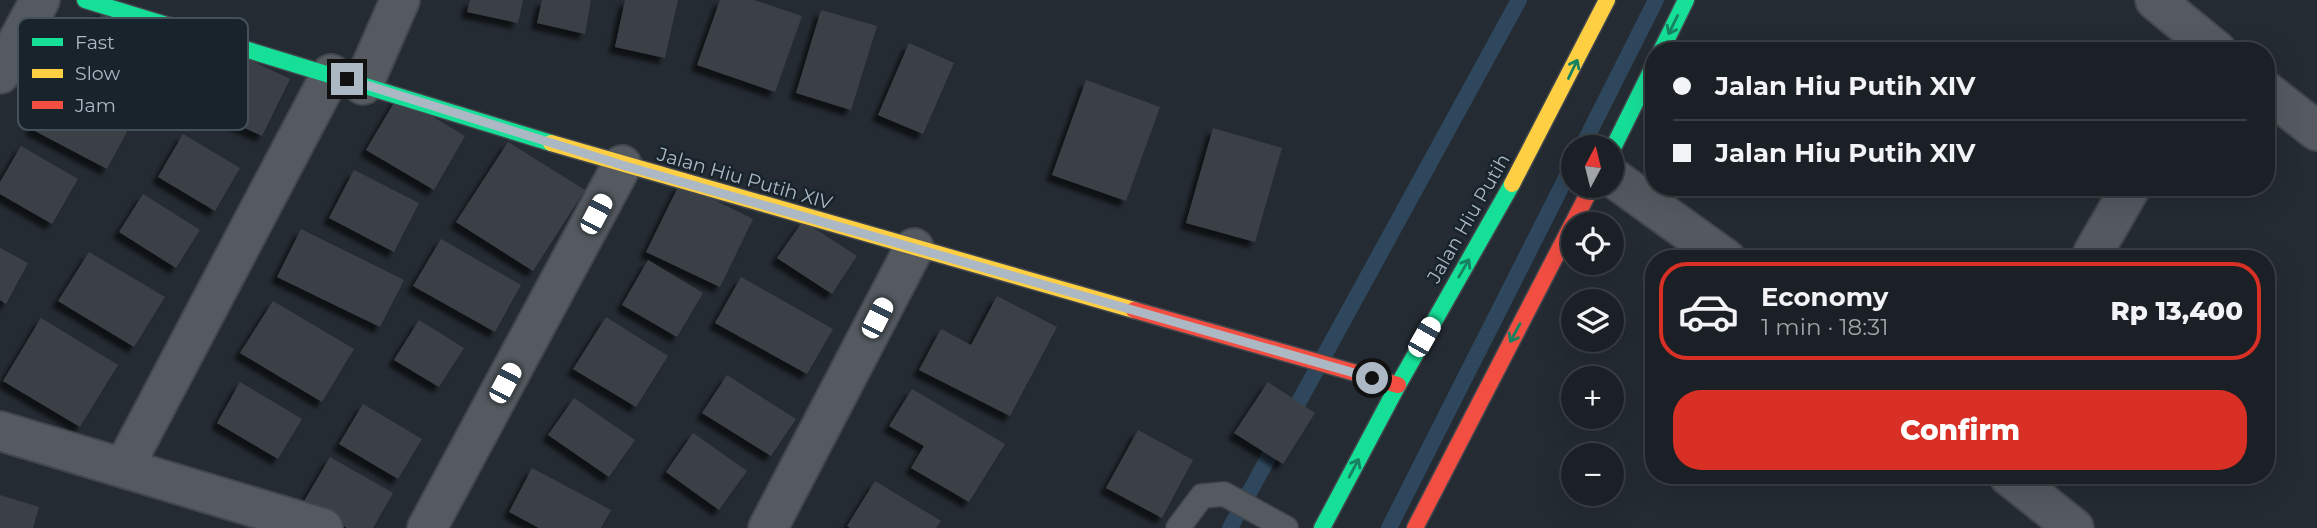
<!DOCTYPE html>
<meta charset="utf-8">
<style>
:root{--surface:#1b2026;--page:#24282e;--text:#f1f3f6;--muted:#a0a3a7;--line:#393e43;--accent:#d93025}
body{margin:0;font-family:Montserrat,sans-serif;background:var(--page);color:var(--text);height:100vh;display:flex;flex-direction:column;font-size:26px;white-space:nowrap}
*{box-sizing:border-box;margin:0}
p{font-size:23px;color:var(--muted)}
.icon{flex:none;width:38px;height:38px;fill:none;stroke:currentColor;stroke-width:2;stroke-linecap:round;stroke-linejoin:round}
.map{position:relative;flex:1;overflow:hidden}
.panel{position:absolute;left:1645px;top:250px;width:630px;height:234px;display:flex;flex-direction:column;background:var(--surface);border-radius:28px;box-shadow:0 7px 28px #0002,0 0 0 2px var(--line)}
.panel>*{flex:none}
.guide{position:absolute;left:1645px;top:42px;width:630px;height:154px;border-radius:28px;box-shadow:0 7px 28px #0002,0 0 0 2px var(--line);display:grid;align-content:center;height:154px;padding:0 28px;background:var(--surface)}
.needle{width:46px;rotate:7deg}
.fabs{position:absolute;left:1561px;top:135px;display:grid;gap:14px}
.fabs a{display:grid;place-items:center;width:63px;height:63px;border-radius:50%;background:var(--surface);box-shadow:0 7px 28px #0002,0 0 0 2px var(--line);font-size:35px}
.end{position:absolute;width:32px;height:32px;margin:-16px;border:9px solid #acb9c5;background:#111;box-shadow:0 0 0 4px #111}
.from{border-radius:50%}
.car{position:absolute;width:21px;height:42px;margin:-21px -10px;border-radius:9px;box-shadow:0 0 5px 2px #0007;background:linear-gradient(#fff 24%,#345 0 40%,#fff 0 76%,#345 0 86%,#fff 0)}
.guide b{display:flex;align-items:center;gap:24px;height:66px;font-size:26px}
.guide b+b{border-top:2px solid var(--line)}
.guide i{width:18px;height:18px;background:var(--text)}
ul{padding:12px 0 0;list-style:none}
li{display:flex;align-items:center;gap:21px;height:98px;margin:0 14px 10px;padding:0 14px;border:4px solid var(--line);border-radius:28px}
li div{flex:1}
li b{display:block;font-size:26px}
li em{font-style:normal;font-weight:800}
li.active{border-color:var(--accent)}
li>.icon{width:63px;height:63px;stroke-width:1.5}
.cta{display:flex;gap:14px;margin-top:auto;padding:14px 28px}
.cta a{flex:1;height:80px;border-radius:28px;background:var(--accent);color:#fff;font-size:28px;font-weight:800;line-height:80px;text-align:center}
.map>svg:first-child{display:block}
</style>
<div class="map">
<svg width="2317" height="528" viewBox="0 0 2317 528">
<defs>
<filter id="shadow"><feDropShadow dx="-6" dy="6" stdDeviation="2" flood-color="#0009"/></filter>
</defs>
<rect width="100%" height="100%" fill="#242b32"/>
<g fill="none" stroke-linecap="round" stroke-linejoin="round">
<!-- stream -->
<path stroke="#2f475c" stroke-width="16" d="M1582,147L1656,0
M1290,418L1519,0
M1230,528L1279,438
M1389,528L1573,164"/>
</g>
<!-- building -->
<path fill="#3b4147" filter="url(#shadow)" d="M470,0H523L518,23L467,12Z
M542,0H591L585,34L537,23Z
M625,0H678L665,58L615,47Z
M720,0H754L802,16L775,92L697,65Z
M104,10L185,52L150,118L69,75Z
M821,10L877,26L851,110L796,93Z
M909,43L954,63L923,134L878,115Z
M229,50L290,79L262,136L201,108Z
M1086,80L1160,107L1126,201L1052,175Z
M54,87L129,128L107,169L31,129Z
M398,96L465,136L434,190L366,150Z
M1213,128L1282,148L1255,242L1186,223Z
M183,134L240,168L215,211L158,177Z
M508,142L585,190L533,271L456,222Z
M21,146L78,179L52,224L0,194V182Z
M354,170L419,203L394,252L329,218Z
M680,183L753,219L720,287L646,252Z
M143,194L200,230L176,268L119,232Z
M803,221L857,256L832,294L777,258Z
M301,229L404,280L380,327L277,277Z
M441,239L521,285L495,332L413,286Z
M0,248L28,263L6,304L0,300Z
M89,252L165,297L134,347L58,301Z
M648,260L703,293L677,337L622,305Z
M741,277L833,329L807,374L715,323Z
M997,296L1057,327L1010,416L919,370L941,329L971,345Z
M273,301L354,349L322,402L240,353Z
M606,317L668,356L636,407L573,369Z
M41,318L118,365L80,427L3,381Z
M419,320L464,348L439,387L394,360Z
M727,375L796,419L771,456L702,413Z
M240,382L302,419L278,459L217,423Z
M1268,382L1315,413L1283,464L1234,433Z
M912,389L1005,444L969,502L911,468L924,446L889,426Z
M574,398L635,440L609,477L548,435Z
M363,404L422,439L398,479L339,444Z
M1138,430L1193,460L1162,518L1106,488Z
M693,433L747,471L719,510L666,472Z
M330,457L393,493L373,528H347L303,503Z
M532,468L611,510L601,528H539L509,512Z
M875,481L941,521L936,528H850L847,526Z
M0,495L39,507L33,528H0Z"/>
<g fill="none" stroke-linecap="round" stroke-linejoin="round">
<defs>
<path id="lane" d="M1178,528L1202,496L1224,494L1286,528"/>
<path id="street" d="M2155,0L2217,51
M0,74L40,0
M363,85L400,0
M2266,91L2317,131
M1612,177L1726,259
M2093,253L2131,187
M0,431L323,528
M124,467L331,74
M2009,476L2074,528
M427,528L622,165
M768,528L914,248"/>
<path id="fast" d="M85,0L551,143
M1661,51L1686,0
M1612,150L1654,65
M1322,528L1398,385L1512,184"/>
<path id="slow" d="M551,143L1134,310
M1512,184L1607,0"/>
<path id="jam" d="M1134,310L1398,385
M1415,528L1592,186"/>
</defs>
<!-- lane casing -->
<use href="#lane" stroke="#42474d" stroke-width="26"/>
<!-- street casing -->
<use href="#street" stroke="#42474d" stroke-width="42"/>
<!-- fast casing -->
<use href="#fast" stroke="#42474d" stroke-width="19"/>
<!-- slow casing -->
<use href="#slow" stroke="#42474d" stroke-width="19"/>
<!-- jam casing -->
<use href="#jam" stroke="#42474d" stroke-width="19"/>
<!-- lane -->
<use href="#lane" stroke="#545a60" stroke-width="23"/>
<!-- street -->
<use href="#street" stroke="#545a60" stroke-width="38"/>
<!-- fast -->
<use href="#fast" stroke="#16e098" stroke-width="16"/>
<!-- slow -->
<use href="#slow" stroke="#ffcf43" stroke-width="16"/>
<!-- jam -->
<use href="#jam" stroke="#f24e42" stroke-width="16"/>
</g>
<!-- one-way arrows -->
<defs><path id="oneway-shaft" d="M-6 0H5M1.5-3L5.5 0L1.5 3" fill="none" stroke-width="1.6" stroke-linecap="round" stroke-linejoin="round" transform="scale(1.75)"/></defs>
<g stroke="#178262">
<use href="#oneway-shaft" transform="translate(1673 25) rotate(116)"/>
<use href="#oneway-shaft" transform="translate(1573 69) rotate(-64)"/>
<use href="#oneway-shaft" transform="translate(1464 268) rotate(-60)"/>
<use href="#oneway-shaft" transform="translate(1515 333) rotate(118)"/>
<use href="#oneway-shaft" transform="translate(1354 468) rotate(-62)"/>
</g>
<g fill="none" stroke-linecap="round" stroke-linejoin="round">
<!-- route -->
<path stroke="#acb9c5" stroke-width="9" d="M347,79L622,165L1372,378"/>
</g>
<g text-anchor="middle" stroke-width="5" stroke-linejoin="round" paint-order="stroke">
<!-- street labels -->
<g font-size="19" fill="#acb9c5" stroke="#18232c">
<text transform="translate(745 178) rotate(16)" y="7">Jalan Hiu Putih XIV</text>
<text transform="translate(1468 218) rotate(-60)" y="7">Jalan Hiu Putih</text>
</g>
</g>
<!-- legend -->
<rect x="18" y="18" width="230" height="112" rx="10" fill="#18232c" stroke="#44505a" stroke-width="2"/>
<rect x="32" y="38" width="31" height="8" fill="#16e098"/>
<rect x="32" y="69" width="31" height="9" fill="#ffcf43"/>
<rect x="32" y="101" width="31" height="8" fill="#f24e42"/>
<g font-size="19" fill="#acb9c5">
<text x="75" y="49">Fast</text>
<text x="75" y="80">Slow</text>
<text x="75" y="112">Jam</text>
</g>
</svg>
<div class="fabs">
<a><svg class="needle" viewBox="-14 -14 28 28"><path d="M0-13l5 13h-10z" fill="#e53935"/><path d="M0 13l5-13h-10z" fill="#a0a3a7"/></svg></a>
<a><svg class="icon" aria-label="locate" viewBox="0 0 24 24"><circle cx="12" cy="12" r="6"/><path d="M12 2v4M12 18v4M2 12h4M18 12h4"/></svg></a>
<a><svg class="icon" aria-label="layers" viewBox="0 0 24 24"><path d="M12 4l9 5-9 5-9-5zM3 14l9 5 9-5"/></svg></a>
<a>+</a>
<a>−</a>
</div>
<i class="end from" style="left:1372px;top:378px"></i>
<i class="end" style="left:347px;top:79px"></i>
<i class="car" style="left:596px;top:214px;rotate:28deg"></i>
<i class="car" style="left:877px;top:318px;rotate:27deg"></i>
<i class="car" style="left:1424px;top:337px;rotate:30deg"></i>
<i class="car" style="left:505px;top:383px;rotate:28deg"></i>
<div class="guide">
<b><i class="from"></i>Jalan Hiu Putih XIV</b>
<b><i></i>Jalan Hiu Putih XIV</b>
</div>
<section class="panel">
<ul>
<li class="active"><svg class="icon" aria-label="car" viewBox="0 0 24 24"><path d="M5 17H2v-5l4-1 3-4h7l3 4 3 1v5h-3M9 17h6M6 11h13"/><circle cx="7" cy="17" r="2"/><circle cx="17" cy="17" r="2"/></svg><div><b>Economy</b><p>1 min · 18:31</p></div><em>Rp 13,400</em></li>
</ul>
<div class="cta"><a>Confirm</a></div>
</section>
</div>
